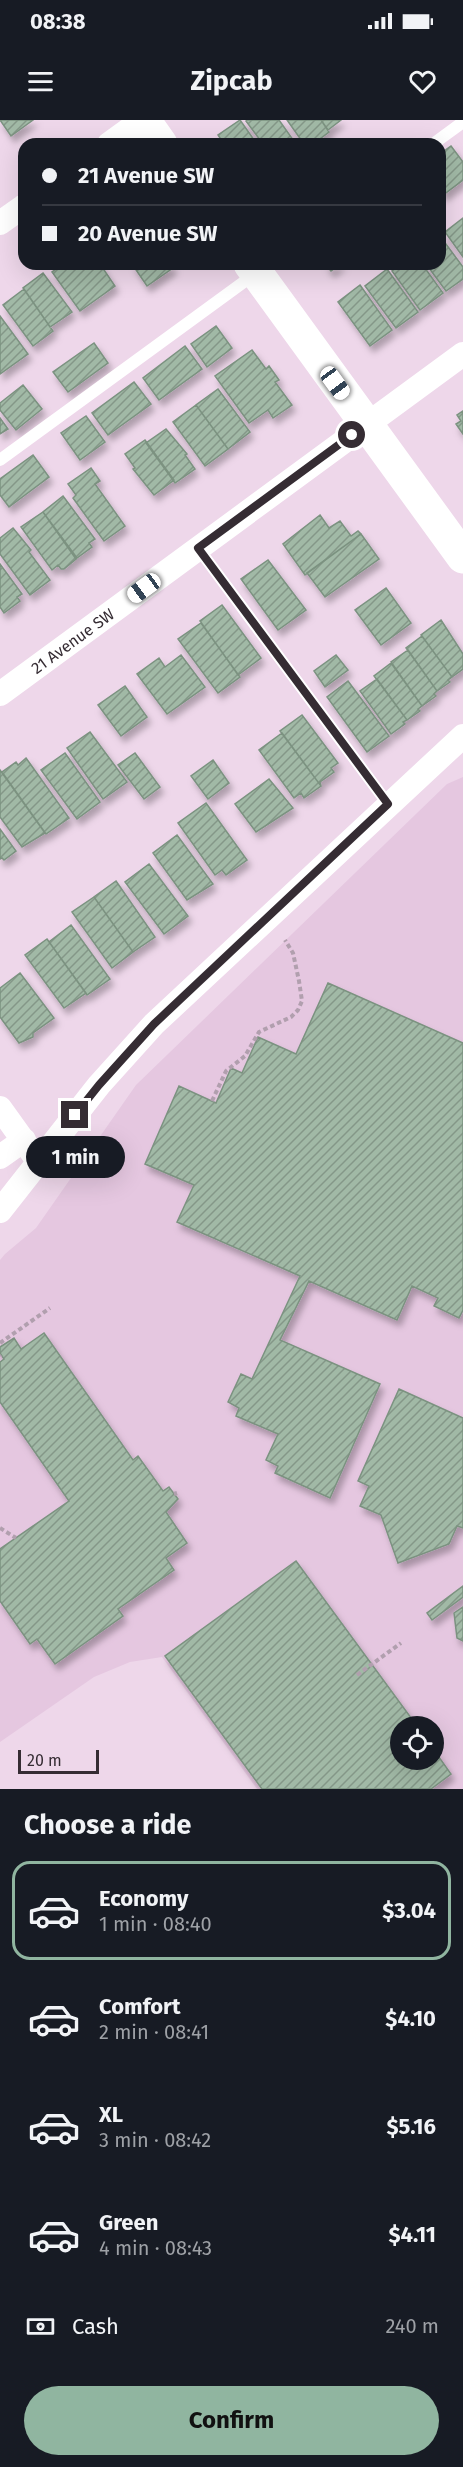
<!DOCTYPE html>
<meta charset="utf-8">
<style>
:root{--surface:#171b24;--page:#242831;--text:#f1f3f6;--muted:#9ea1a6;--line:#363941;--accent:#90b5a0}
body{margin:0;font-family:"Fira Sans",sans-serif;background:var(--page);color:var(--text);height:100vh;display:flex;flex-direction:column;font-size:22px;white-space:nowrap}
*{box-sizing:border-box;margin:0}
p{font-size:20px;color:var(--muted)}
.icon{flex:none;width:33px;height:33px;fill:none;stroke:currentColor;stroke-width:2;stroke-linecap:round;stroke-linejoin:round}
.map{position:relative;height:1669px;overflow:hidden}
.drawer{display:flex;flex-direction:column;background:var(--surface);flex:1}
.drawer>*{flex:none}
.banner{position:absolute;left:18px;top:18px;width:428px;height:132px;border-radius:18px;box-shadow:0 6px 24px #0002;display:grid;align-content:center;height:132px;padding:0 24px;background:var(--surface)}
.buttons{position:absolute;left:390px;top:1596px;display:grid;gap:12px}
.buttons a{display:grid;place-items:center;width:54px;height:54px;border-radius:50%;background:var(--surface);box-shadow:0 6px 24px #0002;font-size:30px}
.scale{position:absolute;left:18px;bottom:15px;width:81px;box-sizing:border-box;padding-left:6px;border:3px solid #352c33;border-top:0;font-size:16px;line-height:21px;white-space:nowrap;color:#352c33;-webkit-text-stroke:4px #eed7ea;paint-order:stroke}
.end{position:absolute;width:27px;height:27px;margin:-14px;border:8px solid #352c33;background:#fff;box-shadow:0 0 0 3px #fff}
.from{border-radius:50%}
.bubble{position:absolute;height:42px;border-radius:21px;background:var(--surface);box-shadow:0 6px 24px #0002;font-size:20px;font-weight:700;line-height:42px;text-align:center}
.car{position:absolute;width:18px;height:36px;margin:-18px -9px;border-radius:8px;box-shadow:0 0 4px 2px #0007;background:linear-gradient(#fff 24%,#345 0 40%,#fff 0 76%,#345 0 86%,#fff 0)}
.banner b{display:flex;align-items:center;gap:21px;height:57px;font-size:22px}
.banner b+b{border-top:2px solid var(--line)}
.banner i{width:15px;height:15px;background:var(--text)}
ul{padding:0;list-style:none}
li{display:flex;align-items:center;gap:18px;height:99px;margin:0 12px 9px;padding:0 12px;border:3px solid transparent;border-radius:18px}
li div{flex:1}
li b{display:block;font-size:22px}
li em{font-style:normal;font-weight:700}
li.selected{border-color:var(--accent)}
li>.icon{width:54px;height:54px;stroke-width:1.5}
h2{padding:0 24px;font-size:27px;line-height:72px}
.pay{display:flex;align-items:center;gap:15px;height:66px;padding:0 24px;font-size:22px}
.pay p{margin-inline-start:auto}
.button{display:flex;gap:12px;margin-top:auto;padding:12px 24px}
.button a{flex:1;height:69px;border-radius:36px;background:var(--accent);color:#111;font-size:24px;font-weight:700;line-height:69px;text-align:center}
.status{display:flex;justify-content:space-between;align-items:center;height:42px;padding:0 30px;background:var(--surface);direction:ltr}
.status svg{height:16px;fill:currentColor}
header{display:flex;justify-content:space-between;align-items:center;height:78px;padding:0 24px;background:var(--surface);font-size:27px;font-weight:700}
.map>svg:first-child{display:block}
</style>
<div class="status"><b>08:38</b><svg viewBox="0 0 49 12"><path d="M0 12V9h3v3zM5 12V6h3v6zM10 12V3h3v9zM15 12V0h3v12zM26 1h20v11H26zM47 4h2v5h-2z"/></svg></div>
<header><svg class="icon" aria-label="menu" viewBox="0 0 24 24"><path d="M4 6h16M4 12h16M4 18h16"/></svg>Zipcab<svg class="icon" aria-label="heart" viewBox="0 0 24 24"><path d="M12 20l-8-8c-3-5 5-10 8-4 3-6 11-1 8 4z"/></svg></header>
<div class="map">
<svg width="463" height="1669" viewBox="0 0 463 1669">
<defs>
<pattern id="building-hatch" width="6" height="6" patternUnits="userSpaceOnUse" patternTransform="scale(1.5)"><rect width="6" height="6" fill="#a1b9a6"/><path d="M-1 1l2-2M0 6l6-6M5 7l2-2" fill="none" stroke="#849788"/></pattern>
<filter id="shadow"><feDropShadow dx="3.5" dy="6" stdDeviation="3" flood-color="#0004"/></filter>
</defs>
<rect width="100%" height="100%" fill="#eed7ea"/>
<!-- built -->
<path fill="#e5c7e0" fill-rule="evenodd" d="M463,657V1669H257L162,1537L130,1542L94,1557L0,1622V1140L5,1134L36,1108L136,965L447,664ZM400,1606H434V1640H400Z"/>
<!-- building -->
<path fill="url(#building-hatch)" stroke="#7b9280" stroke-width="1.5" filter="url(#shadow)" d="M0,0H33L11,16Z
M240,0L257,24H224L218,15Z
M247,0H279L296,24H263L246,1Z
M287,0H321L329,12L313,24L312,21L304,24Z
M321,0H341L328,10Z
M451,26L463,42V60L443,75L440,69V34Z
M463,98V137L445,112Z
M440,116L463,147V159L446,171L426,144H440Z
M63,144H100L115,166L80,191L52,152Z
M132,144H171L173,148L147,166Z
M325,144H341L331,151Z
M401,144H422L443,173L420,190L392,151Z
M387,149L418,192L396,208L365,166Z
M43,153L72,192L50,207L23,168Z
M360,165L392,210L370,226L338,182Z
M24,169L53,211L33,226L3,185Z
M0,196L28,234L0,254Z
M216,206L232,228L207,247L191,224Z
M94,223L108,243L68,272L53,252Z
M185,226L202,249L159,280L143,258Z
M252,230L266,249L269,246L279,260L275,262L292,285L273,298L268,290L249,303L215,256Z
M134,262L151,284L108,315L92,293Z
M23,265L42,289L16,310L0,290V283Z
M218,269L250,312L228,329L196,285Z
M196,285L228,329L205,346L173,302Z
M463,291V314L456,304L461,301L457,295Z
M86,296L105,322L80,340L61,313Z
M0,298L8,309L0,314Z
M166,309L187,334L185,335L195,349L175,363L146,323Z
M145,320L174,360L154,375L133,349L135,348L125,334Z
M33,335L49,357L9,387L0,375V359Z
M91,348L100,361L95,364L125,406L104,421L73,378L76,375L68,364Z
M63,376L95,419L89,423L92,427L77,438L43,392Z
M43,392L76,439L64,449H61L58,445L52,450L21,407Z
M320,395L329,408L340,401L351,416L358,411L361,414L305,455L283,424Z
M13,408L31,430L29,432L50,460L30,475L0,434V418Z
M361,414L379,439L325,477L307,453Z
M268,440L306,490L278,510L241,459Z
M0,444L22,474L17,477L20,481L4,493L0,487Z
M386,468L411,503L381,525L355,490Z
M222,485L261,538L238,555L200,501Z
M441,500L463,534V549L452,557L421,515Z
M201,503L240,557L218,573L178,519Z
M422,516L452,557L448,560L450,562L437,571L406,528Z
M408,530L437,571L434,574L436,576L422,586L391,542Z
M181,535L205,567L167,594L137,554L159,538L165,547Z
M336,535L348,550L325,567L314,551Z
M391,543L422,586L418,589L420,591L407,600L374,556Z
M377,559L407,600L403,602L405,604L391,614L360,571Z
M348,561L389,616L367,632L327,577Z
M125,566L147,597L121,616L98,585Z
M302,595L338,643L331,648L334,652L320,662L321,666L280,611Z
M90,612L127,662L103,679L67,628Z
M282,613L321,666L304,678L301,673L294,678L259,630Z
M65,633L100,682L77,699L41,650Z
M135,633L160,667L144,679L118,645Z
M26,638L69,698L46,714L2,652L16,642L18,645Z
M213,640L229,663L208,679L191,656Z
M0,650L45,713L22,727L0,697Z
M269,659L293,688L256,712L235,684Z
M206,683L247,740L226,755L222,750L215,755L178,703Z
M0,709L16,731L4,740L2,738L0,739Z
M177,715L213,764L187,780L153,733Z
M149,744L188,796L164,814L125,762Z
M116,761L155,817L133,832L94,777Z
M94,777L133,832L112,848L72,792Z
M71,805L110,859L87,875L49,822Z
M47,819L86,873L64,888L25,835Z
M20,853L54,898L33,913V917L19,923L0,897V868Z
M328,863L463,923V1190L459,1198L434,1186L438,1178L412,1166L397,1200L309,1161L280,1220L380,1264L330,1378L275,1353L278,1346L266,1340L278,1314L236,1296L239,1288L228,1282L241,1254L252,1259L300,1156L177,1102L194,1065L145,1044L179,966L216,983L231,948L242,953L258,917L296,934Z
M44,1213L133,1340L138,1336L163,1371L169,1367L178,1379L166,1392L187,1423L166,1438L174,1450L118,1489L123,1496L55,1544L37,1519L30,1524L0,1481V1429L69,1381L0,1282V1242L4,1239L0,1233V1227L14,1218L21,1229Z
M399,1269L463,1298V1408L457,1406L449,1424L398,1443L381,1395L360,1386L369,1366L358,1361Z
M296,1441L417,1606H400V1640H434V1630L451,1654L431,1669H262L165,1536Z
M463,1466V1477L432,1500L427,1493Z
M463,1487V1521L457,1518L454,1493Z"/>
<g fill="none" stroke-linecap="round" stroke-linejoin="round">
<!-- path -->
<path stroke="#b19fae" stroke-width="4" stroke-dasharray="4.5 3" stroke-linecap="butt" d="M212,981L226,951L245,936L259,912L291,897L298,890L302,881L299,861L293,833L285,820
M0,1223L50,1188
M0,1236L1,1235
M174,1374L177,1373
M0,1408L16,1418
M357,1555L401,1523"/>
<!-- lane -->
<path stroke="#fff" stroke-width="12" d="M433,24L463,2
M0,340L256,153
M198,428L388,684"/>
<!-- street -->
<g stroke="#fff" stroke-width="24">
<path d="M109,24L142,0"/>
<path d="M0,103L24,86"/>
<path id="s1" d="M0,574L463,234"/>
<path d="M0,988L38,1041"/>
<path d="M0,1037L24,1020"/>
<path d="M0,1091L99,965L154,904L463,616"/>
</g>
<!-- secondary -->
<path stroke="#fff" stroke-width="33" d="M144,0L161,24
M250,144L463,437"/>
</g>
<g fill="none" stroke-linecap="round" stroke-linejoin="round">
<!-- route -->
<path stroke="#352c33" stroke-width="8" d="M75,995L99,965L154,904L388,684L198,428L352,315"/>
</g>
<g text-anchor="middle" stroke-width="6" stroke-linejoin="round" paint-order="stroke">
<!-- street labels -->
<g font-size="16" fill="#352c33" stroke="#eed7ea">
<text dy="6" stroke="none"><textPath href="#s1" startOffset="90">21 Avenue SW</textPath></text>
</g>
</g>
</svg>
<div class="buttons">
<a><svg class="icon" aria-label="locate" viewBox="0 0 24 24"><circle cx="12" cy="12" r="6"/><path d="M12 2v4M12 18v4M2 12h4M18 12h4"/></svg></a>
</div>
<div class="scale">20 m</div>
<i class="end from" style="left:352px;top:315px"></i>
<i class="end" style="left:75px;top:995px"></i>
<div class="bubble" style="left:26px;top:1016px;width:99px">1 min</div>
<i class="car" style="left:335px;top:263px;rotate:144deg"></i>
<i class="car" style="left:144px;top:468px;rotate:234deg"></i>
<div class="banner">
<b><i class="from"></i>21 Avenue SW</b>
<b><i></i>20 Avenue SW</b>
</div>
</div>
<section class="drawer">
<h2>Choose a ride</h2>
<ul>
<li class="selected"><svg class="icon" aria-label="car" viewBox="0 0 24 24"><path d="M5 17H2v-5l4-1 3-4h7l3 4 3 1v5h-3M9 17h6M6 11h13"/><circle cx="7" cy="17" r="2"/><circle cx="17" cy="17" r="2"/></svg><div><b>Economy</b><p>1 min · 08:40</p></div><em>$3.04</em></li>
<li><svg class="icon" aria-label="car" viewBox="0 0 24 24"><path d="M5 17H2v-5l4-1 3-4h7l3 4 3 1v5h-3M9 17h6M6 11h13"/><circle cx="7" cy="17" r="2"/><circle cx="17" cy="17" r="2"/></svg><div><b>Comfort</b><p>2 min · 08:41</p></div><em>$4.10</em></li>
<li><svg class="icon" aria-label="car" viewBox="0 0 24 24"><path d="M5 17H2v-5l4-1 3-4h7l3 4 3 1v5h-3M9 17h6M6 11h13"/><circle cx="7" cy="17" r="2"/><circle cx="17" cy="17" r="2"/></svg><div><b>XL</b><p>3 min · 08:42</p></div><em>$5.16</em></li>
<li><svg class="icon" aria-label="car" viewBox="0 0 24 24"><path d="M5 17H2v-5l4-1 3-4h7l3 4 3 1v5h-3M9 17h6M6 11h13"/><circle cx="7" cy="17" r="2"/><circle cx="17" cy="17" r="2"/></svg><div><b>Green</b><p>4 min · 08:43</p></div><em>$4.11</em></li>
</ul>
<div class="pay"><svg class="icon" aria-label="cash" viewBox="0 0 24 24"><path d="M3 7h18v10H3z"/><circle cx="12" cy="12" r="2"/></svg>Cash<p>240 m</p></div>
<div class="button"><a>Confirm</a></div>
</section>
